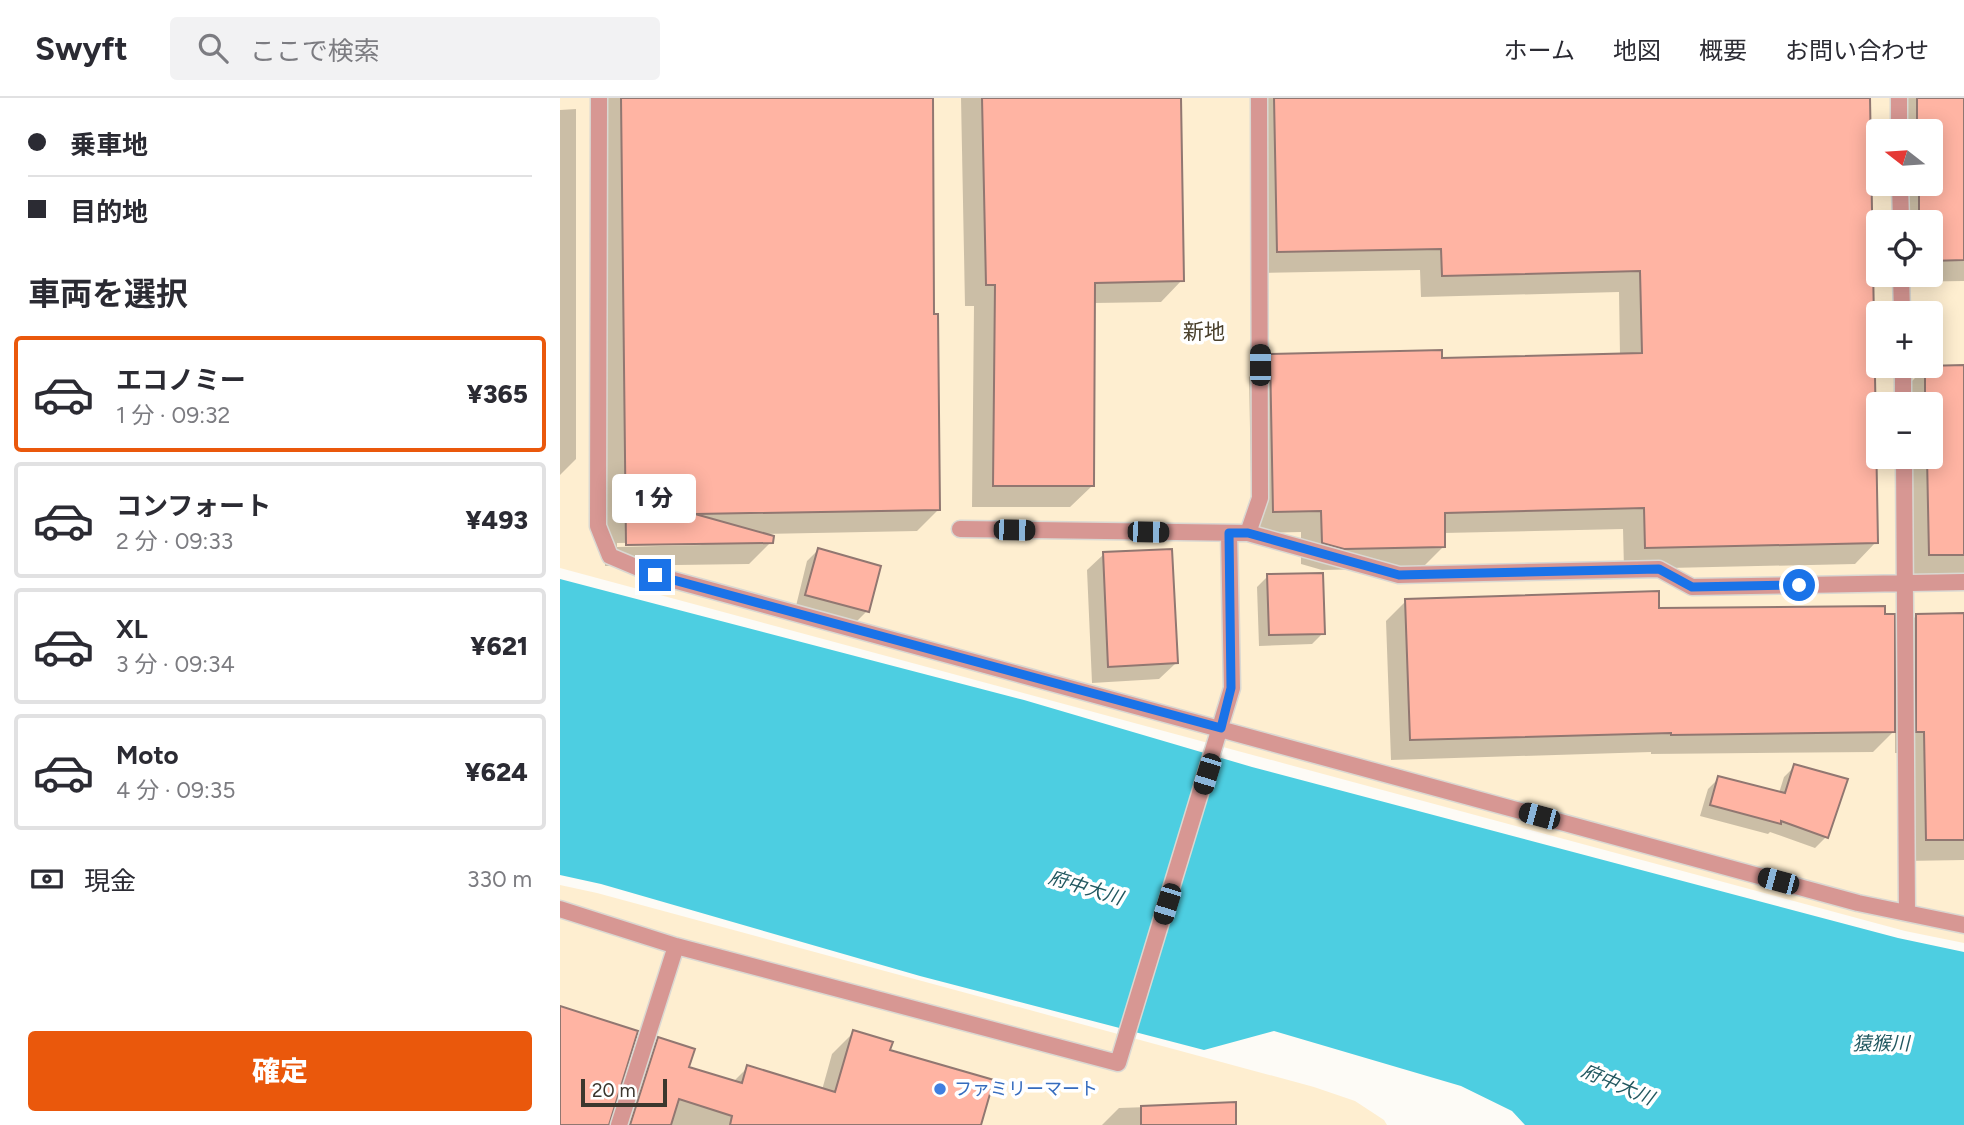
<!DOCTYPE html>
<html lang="ja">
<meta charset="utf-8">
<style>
:root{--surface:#fff;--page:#f2f2f3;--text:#2b2b33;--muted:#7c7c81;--line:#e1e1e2;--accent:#ea580c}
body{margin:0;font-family:Figtree,"Noto Sans JP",sans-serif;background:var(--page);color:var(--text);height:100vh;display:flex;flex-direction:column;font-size:26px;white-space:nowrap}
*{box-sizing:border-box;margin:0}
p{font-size:23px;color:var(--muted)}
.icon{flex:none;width:38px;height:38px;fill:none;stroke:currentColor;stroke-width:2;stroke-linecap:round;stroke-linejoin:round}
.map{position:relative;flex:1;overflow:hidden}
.panel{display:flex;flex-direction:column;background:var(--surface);width:560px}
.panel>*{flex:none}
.hud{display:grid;align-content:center;height:154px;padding:0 28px;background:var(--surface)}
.needle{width:46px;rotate:287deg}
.buttons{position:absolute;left:1306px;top:21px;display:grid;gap:14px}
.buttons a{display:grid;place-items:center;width:77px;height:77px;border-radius:7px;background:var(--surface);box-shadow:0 4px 18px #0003;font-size:35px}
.scale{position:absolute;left:21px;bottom:18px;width:86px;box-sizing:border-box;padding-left:7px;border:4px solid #3c372e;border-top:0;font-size:19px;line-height:24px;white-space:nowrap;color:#3c372e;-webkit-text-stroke:5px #fff;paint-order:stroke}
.end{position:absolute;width:32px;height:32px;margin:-16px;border:9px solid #1a73e8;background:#fff;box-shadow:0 0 0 4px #fff}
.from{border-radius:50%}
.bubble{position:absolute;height:49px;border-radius:7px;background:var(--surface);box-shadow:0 4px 18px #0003;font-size:23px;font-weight:800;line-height:49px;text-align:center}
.car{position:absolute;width:21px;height:42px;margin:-21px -10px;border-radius:9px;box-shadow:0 0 5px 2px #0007;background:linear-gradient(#222 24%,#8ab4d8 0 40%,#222 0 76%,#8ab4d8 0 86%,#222 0)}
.hud b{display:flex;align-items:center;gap:24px;height:66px;font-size:26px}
.hud b+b{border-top:2px solid var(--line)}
.hud i{width:18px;height:18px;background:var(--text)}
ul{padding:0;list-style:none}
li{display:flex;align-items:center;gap:21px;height:116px;margin:0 14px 10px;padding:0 14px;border:4px solid var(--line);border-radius:7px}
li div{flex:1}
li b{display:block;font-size:26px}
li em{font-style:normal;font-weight:800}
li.active{border-color:var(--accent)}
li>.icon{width:63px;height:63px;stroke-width:1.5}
h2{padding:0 28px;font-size:32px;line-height:84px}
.pay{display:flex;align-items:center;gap:18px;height:77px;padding:0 28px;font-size:26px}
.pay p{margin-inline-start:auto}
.cta{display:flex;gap:14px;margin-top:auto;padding:14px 28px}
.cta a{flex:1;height:80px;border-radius:7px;background:var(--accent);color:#fff;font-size:28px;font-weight:800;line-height:80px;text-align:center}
header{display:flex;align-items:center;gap:42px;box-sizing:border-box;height:98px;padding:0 35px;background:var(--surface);border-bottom:2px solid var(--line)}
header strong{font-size:33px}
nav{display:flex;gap:38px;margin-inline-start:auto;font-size:24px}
.search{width:490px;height:63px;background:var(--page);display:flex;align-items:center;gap:18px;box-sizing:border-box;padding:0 24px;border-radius:7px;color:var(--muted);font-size:26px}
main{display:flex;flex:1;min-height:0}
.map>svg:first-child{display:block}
</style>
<header>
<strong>Swyft</strong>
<div class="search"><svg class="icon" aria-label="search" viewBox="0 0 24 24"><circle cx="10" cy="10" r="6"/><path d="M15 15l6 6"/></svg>ここで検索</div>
<nav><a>ホーム</a><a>地図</a><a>概要</a><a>お問い合わせ</a></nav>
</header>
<main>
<section class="panel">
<div class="hud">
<b><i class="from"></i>乗車地</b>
<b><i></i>目的地</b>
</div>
<h2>車両を選択</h2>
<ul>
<li class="active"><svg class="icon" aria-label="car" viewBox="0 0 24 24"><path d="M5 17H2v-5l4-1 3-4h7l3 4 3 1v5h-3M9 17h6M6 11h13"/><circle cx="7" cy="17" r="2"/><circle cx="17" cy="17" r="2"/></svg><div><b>エコノミー</b><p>1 分 · 09:32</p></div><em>¥365</em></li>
<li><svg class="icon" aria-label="car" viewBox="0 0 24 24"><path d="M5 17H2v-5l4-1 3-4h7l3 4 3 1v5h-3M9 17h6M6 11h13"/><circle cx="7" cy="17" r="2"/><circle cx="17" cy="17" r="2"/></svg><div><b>コンフォート</b><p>2 分 · 09:33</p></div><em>¥493</em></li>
<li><svg class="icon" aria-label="car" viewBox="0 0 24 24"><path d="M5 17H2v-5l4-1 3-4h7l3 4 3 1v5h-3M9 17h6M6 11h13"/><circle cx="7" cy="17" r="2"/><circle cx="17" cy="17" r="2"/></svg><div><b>XL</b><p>3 分 · 09:34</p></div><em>¥621</em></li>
<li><svg class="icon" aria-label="car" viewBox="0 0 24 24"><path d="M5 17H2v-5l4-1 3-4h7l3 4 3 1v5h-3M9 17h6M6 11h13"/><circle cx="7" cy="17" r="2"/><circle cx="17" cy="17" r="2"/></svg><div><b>Moto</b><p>4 分 · 09:35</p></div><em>¥624</em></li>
</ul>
<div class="pay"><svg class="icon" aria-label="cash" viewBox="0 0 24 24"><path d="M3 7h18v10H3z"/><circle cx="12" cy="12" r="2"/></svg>現金<p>330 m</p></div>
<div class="cta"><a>確定</a></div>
</section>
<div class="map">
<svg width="1404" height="1027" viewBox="0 0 1404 1027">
<rect width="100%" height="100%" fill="#fdfbf6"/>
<!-- built -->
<path fill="#feeed0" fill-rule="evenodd" d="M0,0H1404V845L1345,833L0,470ZM1318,33H1370V86H1318ZM1318,124H1370V177H1318ZM1318,215H1370V268H1318ZM1318,306H1370V359H1318Z
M0,787L37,795L754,989L795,1003L824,1022L827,1027H0Z"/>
<!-- water -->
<path fill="#4dcee1" d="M0,481L464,602L692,669L1338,840L1404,854V1027H965L952,1013L901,988L714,933L644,952L360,878L41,786L0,777Z"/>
<!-- shadow -->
<path fill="#0003" fill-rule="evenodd" d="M40,0H371L372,218L378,412L357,433L203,436L211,444L189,466L45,468L40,217ZM136,444L142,447L57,449V445Z
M401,0H619L622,182L601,204L534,205L532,388L510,409H412L414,208H405Z
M693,0H1308L1316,444L1295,466L1064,471L1063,431L883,435L884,448L862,470L762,472L741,466V434L692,435L689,279L711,258L880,262L1060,258L1059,194L861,199L860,172L696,175Z
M1335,0H1404V183L1339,184V177H1370V124H1338L1337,86H1370V33H1336Z
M16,11V361L0,377V12Z
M1404,269V476L1348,478L1346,359H1370V306H1345L1344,291L1365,270Z
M258,452L307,513L296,524L236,508L247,463Z
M544,456L616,565L599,581L532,585L527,472Z
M708,478L763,535L752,546L699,548L697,489Z
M846,503L1098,512L1333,541L1356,518L1404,517V762L1345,763L1343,655H1335V632L1313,654L1091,656V654L831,662L826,523Z
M1235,668L1266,739L1255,750L1210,734L1208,736L1140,718L1148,691L1159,680L1219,695L1224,679Z
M294,934L328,953L419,1027H57L77,962L99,941L127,970L173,984L188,969L262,992L272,956Z
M674,1006V1027H542L559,1010Z"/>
<!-- building -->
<path fill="#ffb4a3" stroke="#917771" stroke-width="2" d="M61,0H373L374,216H378L380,412L135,416L214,438L213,445L66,447Z
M422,0H621L624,183L535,185L534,388H433L435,187H426Z
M714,0H1310L1318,445L1085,450L1084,410L885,415V449L784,451L762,445L761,413L713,414L710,256L882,252V260L1082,255L1080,173L882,178L881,151L717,154Z
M1357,0H1404V162L1370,163V124H1359V86H1370V33H1357Z
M1404,267V457H1369L1367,359H1370V306H1365V268Z
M258,450L321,468L309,514L245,497Z
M612,451L618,565L548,569L543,454Z
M763,475L765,536L709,537L707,476Z
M1099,493V510L1325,508V516H1335V634L1111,637V635L850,642L845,501Z
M1404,515V742H1366L1364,634H1356V516Z
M1234,666L1288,681L1268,740L1221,723V726L1150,707L1158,678L1225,695Z
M0,908L78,933L49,1027H0Z
M293,932L333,944L330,952L434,982L421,1027H170L172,1018L119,1001L111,1027H70L98,939L135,951L129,969L182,985L187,967L275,994Z
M676,1004V1027H581V1008Z"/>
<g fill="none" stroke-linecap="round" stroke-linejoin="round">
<defs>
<path id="lane" d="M39,0L38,428L50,458L95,477L1298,805L1404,827
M1339,0V33
M1340,86L1341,124
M1341,177L1342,215
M1343,268V306
M1344,359L1347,815
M400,431L688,435L839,477L1099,471L1132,489L1404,484
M688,435L700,400L699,0
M0,811L116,848L558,965L672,590L669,435
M59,1027L116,848"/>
</defs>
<!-- lane casing -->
<use href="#lane" stroke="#dad8d2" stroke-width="19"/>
<!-- lane -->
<use href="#lane" stroke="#d79793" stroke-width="16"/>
</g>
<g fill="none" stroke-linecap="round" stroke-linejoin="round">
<!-- route -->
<path stroke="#1a73e8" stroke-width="9" d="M95,477L661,630L671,590L669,435H688L839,477L1099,471L1132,489L1239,487"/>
</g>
<!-- markers -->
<circle fill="#3f7fe0" stroke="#fff" stroke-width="2.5" cx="380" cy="991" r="7"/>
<g text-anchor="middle" stroke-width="7" stroke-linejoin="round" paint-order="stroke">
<!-- shop labels -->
<g font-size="18" fill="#366cbe" stroke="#fff" text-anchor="start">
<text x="394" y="997">ファミリーマート</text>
</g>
<!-- water labels -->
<g font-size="19" font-style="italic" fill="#225860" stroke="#fff">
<text transform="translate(526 789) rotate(17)" y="7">府中大川</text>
<text x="1321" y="952">猿猴川</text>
<text transform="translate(1058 986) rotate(23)" y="7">府中大川</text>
</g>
<!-- quarter labels -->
<g font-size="21" fill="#4a402c" stroke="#fff">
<text x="644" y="241">新地</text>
</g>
</g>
</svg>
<div class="buttons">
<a><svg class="needle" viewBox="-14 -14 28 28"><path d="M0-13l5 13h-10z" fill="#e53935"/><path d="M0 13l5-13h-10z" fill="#7c7c81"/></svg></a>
<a><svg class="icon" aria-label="locate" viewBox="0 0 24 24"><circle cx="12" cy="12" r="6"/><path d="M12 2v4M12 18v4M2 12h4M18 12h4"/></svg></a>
<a>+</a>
<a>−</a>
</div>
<div class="scale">20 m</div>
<i class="end from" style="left:1239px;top:487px"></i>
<i class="end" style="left:95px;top:477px"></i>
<div class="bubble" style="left:52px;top:376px;width:84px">1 分</div>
<i class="car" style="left:700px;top:267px;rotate:0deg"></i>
<i class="car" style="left:454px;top:432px;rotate:91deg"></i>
<i class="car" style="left:588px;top:434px;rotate:91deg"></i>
<i class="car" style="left:647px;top:676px;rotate:197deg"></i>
<i class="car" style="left:979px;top:718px;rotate:285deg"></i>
<i class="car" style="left:1218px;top:783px;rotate:285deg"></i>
<i class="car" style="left:607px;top:806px;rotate:197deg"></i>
</div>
</main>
